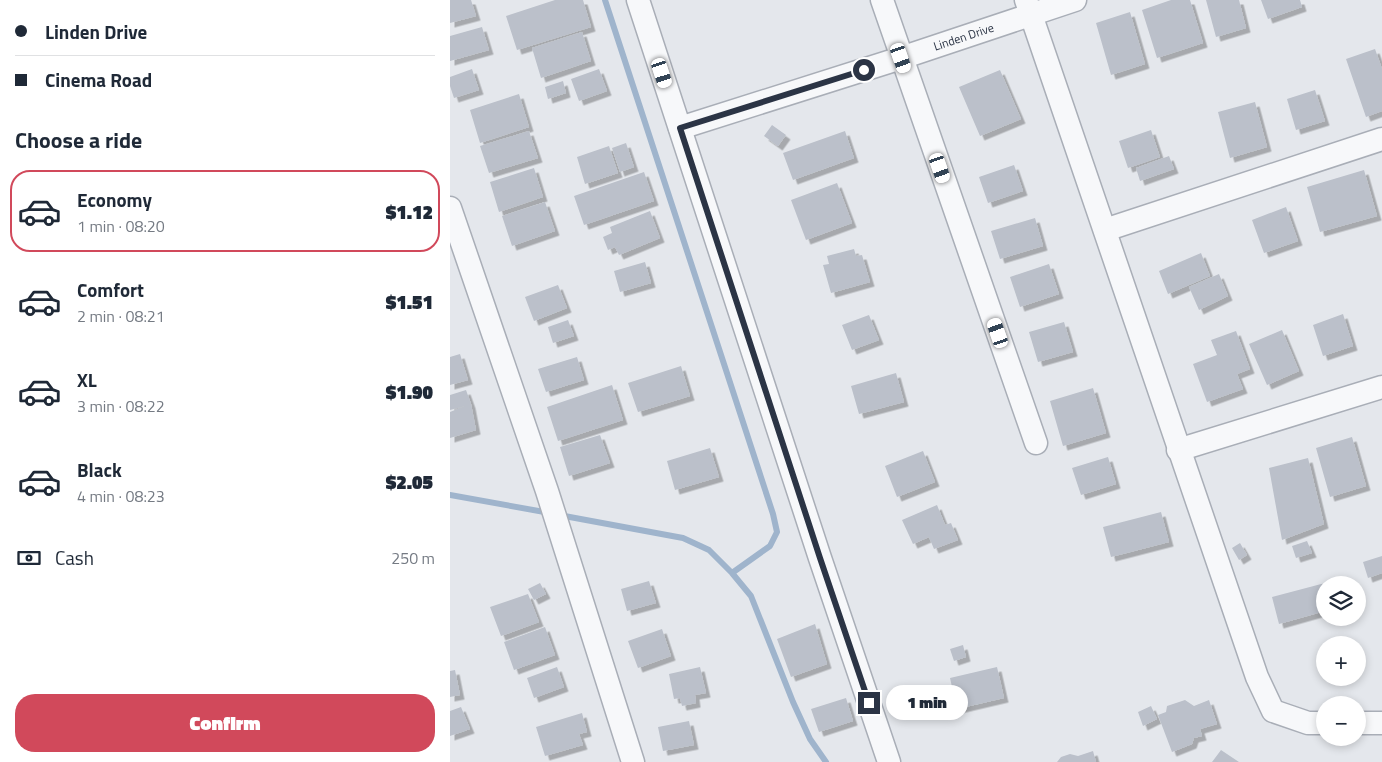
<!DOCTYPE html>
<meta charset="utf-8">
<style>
:root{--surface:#fff;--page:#f6f6f7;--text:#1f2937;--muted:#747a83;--line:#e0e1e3;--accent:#d1495b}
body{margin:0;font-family:"Titillium Web",sans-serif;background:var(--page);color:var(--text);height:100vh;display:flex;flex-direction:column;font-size:19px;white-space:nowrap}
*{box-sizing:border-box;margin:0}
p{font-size:16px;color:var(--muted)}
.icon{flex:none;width:28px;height:28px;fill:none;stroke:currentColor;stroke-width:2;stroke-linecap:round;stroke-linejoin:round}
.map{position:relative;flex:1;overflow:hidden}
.side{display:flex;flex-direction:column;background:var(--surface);width:450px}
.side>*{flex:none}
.banner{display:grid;align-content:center;height:110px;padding:0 15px;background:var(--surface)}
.controls{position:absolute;left:866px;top:576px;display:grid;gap:10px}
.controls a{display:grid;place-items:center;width:50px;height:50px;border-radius:50%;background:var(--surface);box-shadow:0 2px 8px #0003;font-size:25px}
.end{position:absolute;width:22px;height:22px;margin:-11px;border:6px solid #2b3445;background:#fff;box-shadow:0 0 0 2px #fff}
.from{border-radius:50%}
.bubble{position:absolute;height:35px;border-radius:18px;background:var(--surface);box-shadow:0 2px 8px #0003;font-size:16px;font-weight:800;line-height:35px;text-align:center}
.car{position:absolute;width:15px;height:30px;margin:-15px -8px;border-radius:6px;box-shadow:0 0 4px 1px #0007;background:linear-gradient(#fff 24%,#345 0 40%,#fff 0 76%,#345 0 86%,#fff 0)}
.banner b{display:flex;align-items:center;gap:18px;height:48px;font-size:19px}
.banner b+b{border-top:1px solid var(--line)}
.banner i{width:12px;height:12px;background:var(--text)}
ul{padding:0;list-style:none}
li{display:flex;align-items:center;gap:15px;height:82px;margin:0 10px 8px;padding:0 5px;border:2px solid transparent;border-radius:20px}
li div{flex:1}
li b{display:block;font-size:19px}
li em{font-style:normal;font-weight:800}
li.active{border-color:var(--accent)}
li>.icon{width:45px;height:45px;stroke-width:1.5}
h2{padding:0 15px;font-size:22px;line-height:60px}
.pay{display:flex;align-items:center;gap:12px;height:55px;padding:0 15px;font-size:19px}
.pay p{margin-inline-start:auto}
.cta{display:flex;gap:10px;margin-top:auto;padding:10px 15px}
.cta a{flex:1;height:58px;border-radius:20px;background:var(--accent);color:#fff;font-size:20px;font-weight:800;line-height:58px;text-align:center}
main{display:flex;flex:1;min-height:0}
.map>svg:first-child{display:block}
</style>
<main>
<section class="side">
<div class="banner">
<b><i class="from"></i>Linden Drive</b>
<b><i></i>Cinema Road</b>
</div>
<h2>Choose a ride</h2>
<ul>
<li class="active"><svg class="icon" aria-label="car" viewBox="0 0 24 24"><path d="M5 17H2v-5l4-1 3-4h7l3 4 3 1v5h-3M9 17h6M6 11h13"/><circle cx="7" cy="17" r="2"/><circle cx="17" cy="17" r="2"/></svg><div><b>Economy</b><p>1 min · 08:20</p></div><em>$1.12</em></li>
<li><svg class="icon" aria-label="car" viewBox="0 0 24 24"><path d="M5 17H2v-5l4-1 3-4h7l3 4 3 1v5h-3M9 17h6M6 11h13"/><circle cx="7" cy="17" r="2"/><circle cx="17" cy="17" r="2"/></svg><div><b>Comfort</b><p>2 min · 08:21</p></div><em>$1.51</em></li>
<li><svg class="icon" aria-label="car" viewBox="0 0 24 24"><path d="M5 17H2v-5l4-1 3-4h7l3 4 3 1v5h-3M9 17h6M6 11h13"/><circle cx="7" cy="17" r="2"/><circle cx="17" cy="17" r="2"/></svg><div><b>XL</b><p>3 min · 08:22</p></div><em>$1.90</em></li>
<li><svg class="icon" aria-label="car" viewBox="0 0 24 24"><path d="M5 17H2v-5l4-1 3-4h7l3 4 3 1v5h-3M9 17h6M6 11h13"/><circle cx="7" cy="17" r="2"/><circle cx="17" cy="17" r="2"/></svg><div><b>Black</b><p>4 min · 08:23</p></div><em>$2.05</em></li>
</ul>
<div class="pay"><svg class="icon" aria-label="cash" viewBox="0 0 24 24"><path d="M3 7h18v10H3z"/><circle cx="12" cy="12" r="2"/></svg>Cash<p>250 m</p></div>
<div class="cta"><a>Confirm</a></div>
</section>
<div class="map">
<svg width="932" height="762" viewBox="0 0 932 762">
<defs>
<filter id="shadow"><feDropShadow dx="4.5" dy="4.5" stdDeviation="0" flood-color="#0004"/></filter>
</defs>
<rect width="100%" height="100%" fill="#e4e7ec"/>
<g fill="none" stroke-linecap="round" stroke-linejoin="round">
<!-- stream -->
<path stroke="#9fb4cc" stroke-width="6" d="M155,0L323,514L327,532L320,546L282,573
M0,495L100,513
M109,515L233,538L259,550L282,573L301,596L343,702L360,739L376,762"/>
</g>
<!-- building -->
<path fill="#bbc0ca" filter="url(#shadow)" d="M0,0H21L26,16L0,23Z
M105,0H133L141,27L67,50L56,16Z
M721,0H740L753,43L707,58L692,10Z
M756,0H789L796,28L766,37Z
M811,0H850L852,7L818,19Z
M680,12L695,64L661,75L646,23Z
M32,27L39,50L0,61V36Z
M132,32L141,61L91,78L82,48Z
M925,49L932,69V111L916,117L896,59Z
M22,69L29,90L4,98L0,86V77Z
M149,69L157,91L129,101L121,79Z
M550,70L571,119L530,136L509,87Z
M113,81L116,93L98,99L95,87Z
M865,90L875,121L846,130L837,99Z
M69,94L79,127L30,143L20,110Z
M805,102L817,147L780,158L768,112Z
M322,125L336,135L328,146L314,136Z
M701,130L710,157L678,168L669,141Z
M79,131L88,158L39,173L30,146Z
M395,131L404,158L343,180L333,153Z
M176,143L184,167L170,172L162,148Z
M159,146L168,173L135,184L127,157Z
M719,156L724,169L690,181L686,168Z
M564,165L573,191L538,203L529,177Z
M84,168L93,197L49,212L40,182Z
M914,170L927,216L870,232L857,187Z
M194,172L204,201L134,225L124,196Z
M387,183L402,223L356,240L341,200Z
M95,202L105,231L62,246L52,216Z
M836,207L848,241L814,253L802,220Z
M200,211L210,238L169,255L165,247L158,250L153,237L162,233L160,227Z
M585,218L593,246L550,259L541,231Z
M404,249L406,256L412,255L420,282L381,293L373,265L379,264L377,256Z
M751,253L760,276L718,294L709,271Z
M195,262L201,283L170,292L164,271Z
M599,264L609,294L570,307L560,277Z
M769,274L778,296L749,310L739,287Z
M108,285L117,308L84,321L75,297Z
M893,314L903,346L873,356L863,325Z
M419,315L429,340L402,350L392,325Z
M118,320L124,336L103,343L98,327Z
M614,322L623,352L588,362L579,332Z
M832,330L849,371L817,385L799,344Z
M786,331L800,369L787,374L793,389L757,402L743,364L767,355L761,340Z
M10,354L18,380L0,385V357Z
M127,357L134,380L96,392L88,369Z
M231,366L240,396L188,412L178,383Z
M446,373L454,402L409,414L401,386Z
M162,385L173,420L108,441L97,407Z
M643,388L656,433L613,446L600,401Z
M16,390L21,404L26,430L0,438V412L15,406L0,410V395Z
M150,435L160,463L119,476L110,447Z
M902,437L916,486L880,497L866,448Z
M260,448L269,477L225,490L217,461Z
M473,451L485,482L447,497L435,466Z
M658,457L666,484L631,495L622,468Z
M858,458L874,524L832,540L819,468Z
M487,505L495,525L501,523L508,540L484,549L479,537L463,544L452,520Z
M711,512L719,542L661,557L653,527Z
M857,541L862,553L846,558L842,546Z
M790,543L797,555L789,560L782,548Z
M932,556V573L918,578L913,562Z
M199,581L206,603L177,611L171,589Z
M90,583L96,594L84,600L78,589Z
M875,583V611L829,624L822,597Z
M78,594L89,622L51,636L40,607Z
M365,624L377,664L341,677L327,639Z
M95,627L105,655L64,670L54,642Z
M212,629L221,656L188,668L178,641Z
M513,645L516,657L504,661L500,649Z
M107,667L114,687L84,698L77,678Z
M250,667L256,693L245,695L246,703L232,706L230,698L224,699L219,674Z
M547,667L554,698L507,709L500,678Z
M5,670L10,695L0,697V671Z
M396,698L403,721L369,732L361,709Z
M735,700L744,706L759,700L767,724L750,729L752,736L744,738L742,744L722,752L708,715L716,712L717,706Z
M701,706L707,719L693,726L688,712Z
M11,707L20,729L0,736V711Z
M132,713L137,732L129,734L133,745L95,756L86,727Z
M239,721L244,745L213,751L208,727Z
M771,750L789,762H762Z
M643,751L646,762H607L611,757L620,754L628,756Z"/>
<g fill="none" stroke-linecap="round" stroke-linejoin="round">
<defs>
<g id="street">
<path d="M188,0L370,558L439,762"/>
<path d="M432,0L586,443"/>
<path d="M576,0C653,226 729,452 807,677L823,711L858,723H875"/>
<path id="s1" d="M230,128L451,58L625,0"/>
<path d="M0,208L97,491L183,762"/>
<path d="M655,230L932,139"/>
<path d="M728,450L932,387"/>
<path d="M908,723H932"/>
</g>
</defs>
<!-- street casing -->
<use href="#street" stroke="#a9aeb7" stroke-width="25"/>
<!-- street -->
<use href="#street" stroke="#f7f8fa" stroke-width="22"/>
</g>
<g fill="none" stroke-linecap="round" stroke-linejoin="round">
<!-- route -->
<path stroke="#2b3445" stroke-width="6" d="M414,70L230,128L370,558L419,703"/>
</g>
<g text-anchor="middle" stroke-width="4" stroke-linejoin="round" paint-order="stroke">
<!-- street labels -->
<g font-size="12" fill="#2b3445" stroke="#f4f6f9">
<text dy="4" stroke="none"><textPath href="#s1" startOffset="298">Linden Drive</textPath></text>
</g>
</g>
</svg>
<div class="controls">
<a><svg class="icon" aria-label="layers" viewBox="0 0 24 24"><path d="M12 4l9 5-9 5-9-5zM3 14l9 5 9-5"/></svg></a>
<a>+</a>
<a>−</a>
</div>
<i class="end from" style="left:414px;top:70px"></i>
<i class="end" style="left:419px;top:703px"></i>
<div class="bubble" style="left:436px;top:685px;width:82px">1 min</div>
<i class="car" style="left:451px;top:58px;rotate:161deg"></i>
<i class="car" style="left:212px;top:73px;rotate:162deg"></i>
<i class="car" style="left:490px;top:168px;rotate:161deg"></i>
<i class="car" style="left:548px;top:333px;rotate:341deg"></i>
</div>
</main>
